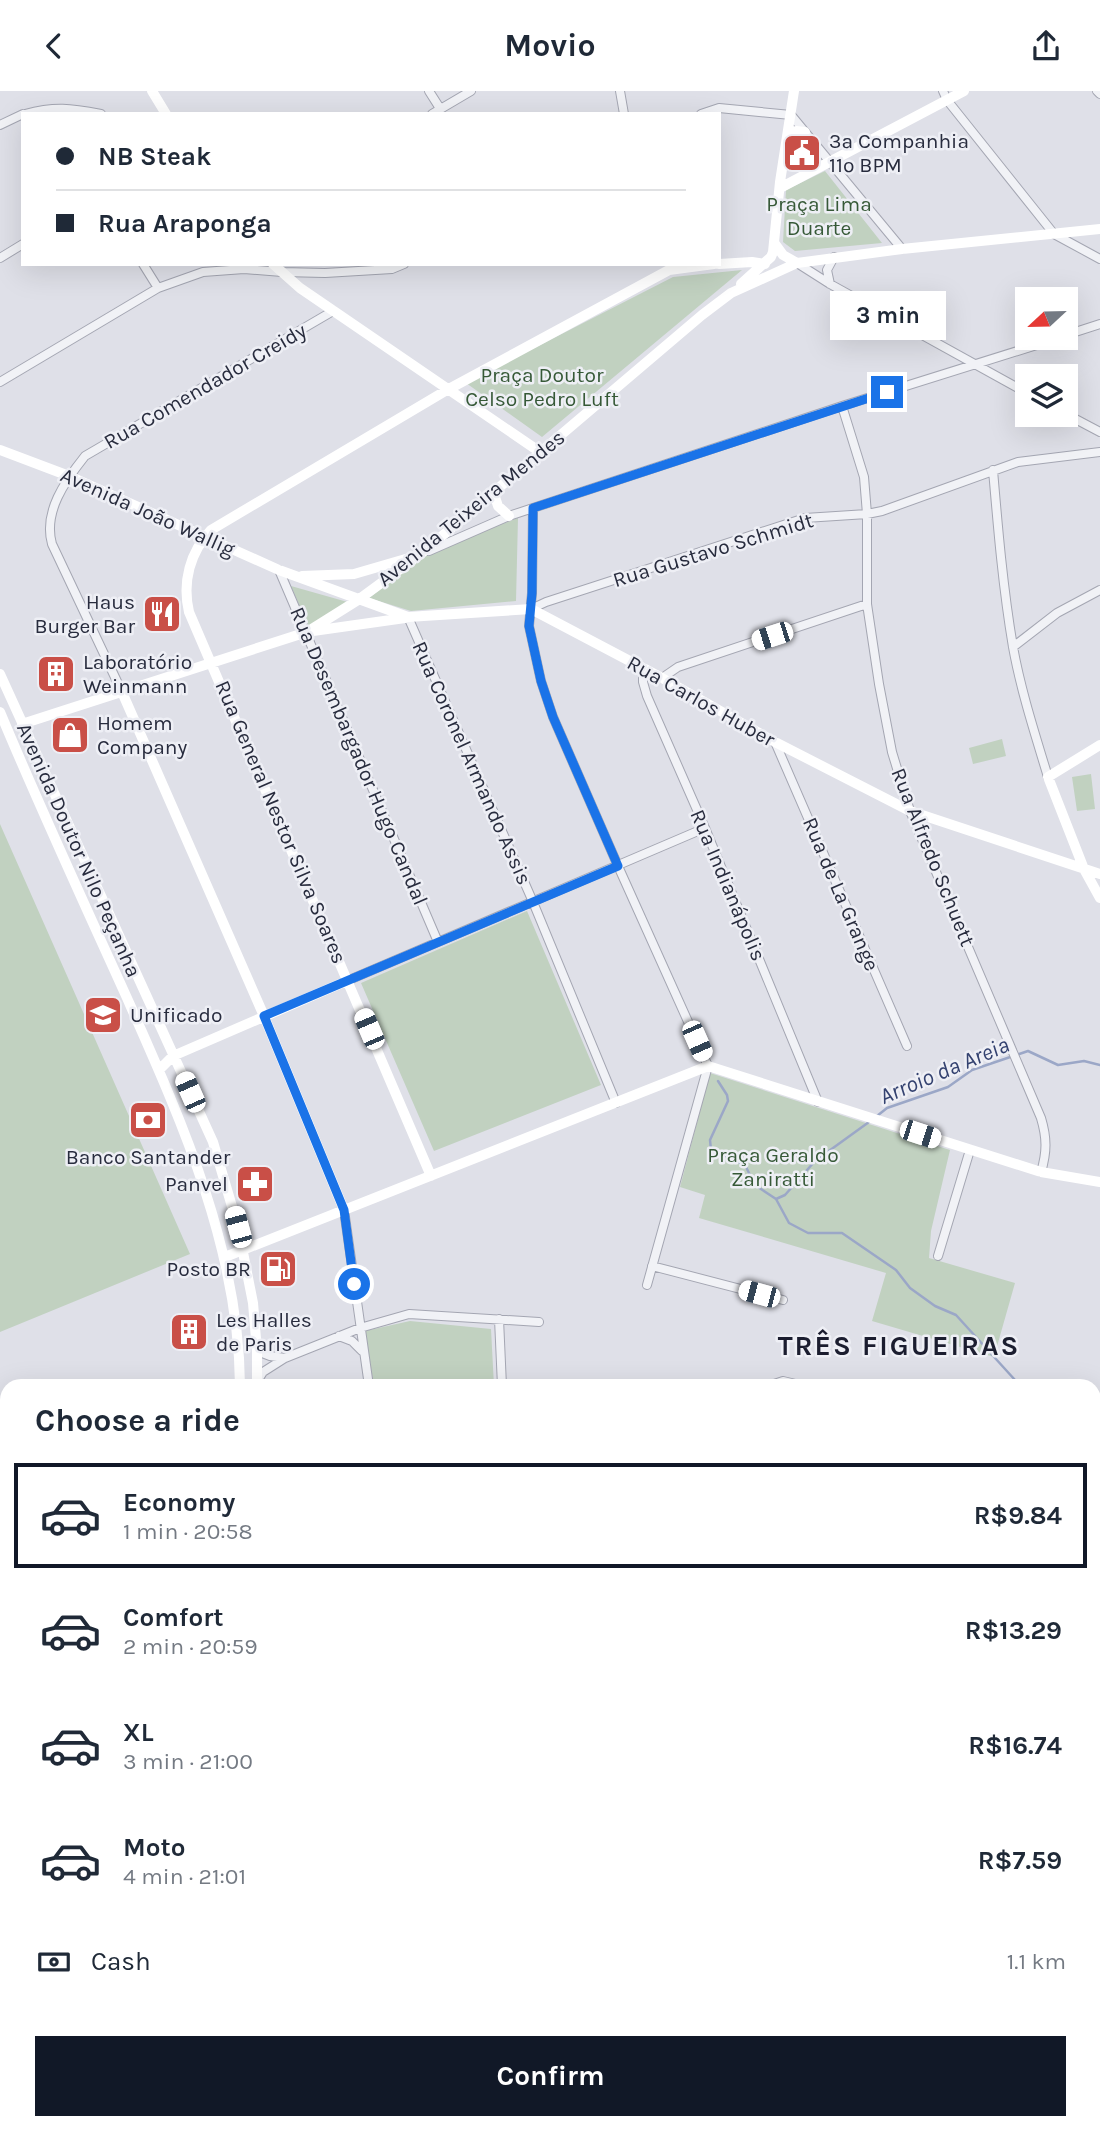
<!DOCTYPE html>
<meta charset="utf-8">
<style>
:root{--surface:#fff;--page:#f2f2f3;--text:#1f2937;--muted:#747a83;--line:#e0e1e3;--accent:#111827}
body{margin:0;font-family:Karla,sans-serif;background:var(--page);color:var(--text);height:100vh;display:flex;flex-direction:column;font-size:26px;white-space:nowrap}
*{box-sizing:border-box;margin:0}
p{font-size:23px;color:var(--muted)}
.icon{flex:none;width:38px;height:38px;fill:none;stroke:currentColor;stroke-width:2;stroke-linecap:round;stroke-linejoin:round}
.map{position:relative;flex:1;overflow:hidden}
.details{position:absolute;left:0px;top:1288px;width:1101px;height:751px;display:flex;flex-direction:column;background:var(--surface);border-radius:21px 21px 0 0;box-shadow:0 7px 28px #0002}
.details>*{flex:none}
.guide{position:absolute;left:21px;top:21px;width:700px;height:154px;border-radius:0px;box-shadow:0 7px 28px #0002;display:grid;align-content:center;height:154px;padding:0 35px;background:var(--surface)}
.needle{width:46px;rotate:248deg}
.tools{position:absolute;left:1015px;top:196px;display:grid;gap:14px}
.tools a{display:grid;place-items:center;width:63px;height:63px;border-radius:0px;background:var(--surface);box-shadow:0 7px 28px #0002;font-size:35px}
.end{position:absolute;width:32px;height:32px;margin:-16px;border:9px solid #1a73e8;background:#fff;box-shadow:0 0 0 4px #fff}
.from{border-radius:50%}
.bubble{position:absolute;height:49px;border-radius:0px;background:var(--surface);box-shadow:0 7px 28px #0002;font-size:23px;font-weight:700;line-height:49px;text-align:center}
.car{position:absolute;width:21px;height:42px;margin:-21px -10px;border-radius:9px;box-shadow:0 0 5px 2px #0007;background:linear-gradient(#fff 24%,#345 0 40%,#fff 0 76%,#345 0 86%,#fff 0)}
.guide b{display:flex;align-items:center;gap:24px;height:66px;font-size:26px}
.guide b+b{border-top:2px solid var(--line)}
.guide i{width:18px;height:18px;background:var(--text)}
ul{padding:0;list-style:none}
li{display:flex;align-items:center;gap:21px;height:105px;margin:0 14px 10px;padding:0 21px;border:4px solid transparent;border-radius:0px}
li div{flex:1}
li b{display:block;font-size:26px}
li em{font-style:normal;font-weight:700}
li.current{border-color:var(--accent)}
li>.icon{width:63px;height:63px;stroke-width:1.5}
h2{padding:0 35px;font-size:32px;line-height:84px}
.pay{display:flex;align-items:center;gap:18px;height:77px;padding:0 35px;font-size:26px}
.pay p{margin-inline-start:auto}
.button{display:flex;gap:14px;margin-top:auto;padding:14px 35px}
.button a{flex:1;height:80px;border-radius:0px;background:var(--accent);color:#fff;font-size:28px;font-weight:700;line-height:80px;text-align:center}
header{display:flex;justify-content:space-between;align-items:center;height:91px;padding:0 35px;background:var(--surface);font-size:32px;font-weight:700}
.map>svg:first-child{display:block}
</style>
<header><svg class="icon" aria-label="back" viewBox="0 0 24 24"><path d="M15 5l-7 7 7 7"/></svg>Movio<svg class="icon" aria-label="share" viewBox="0 0 24 24"><path d="M12 15V3M7 8l5-5 5 5M5 13v7h14v-7"/></svg></header>
<div class="map">
<svg width="1100" height="2038" viewBox="0 0 1100 2038">
<rect width="100%" height="100%" fill="#dfe0e8"/>
<!-- green -->
<path fill="#c1d1c0" d="M825,80L882,152L795,160L783,151L786,99Z
M742,179L542,346L466,292L673,186Z
M518,427L516,510L411,520L369,507L430,460Z
M291,495L351,512L308,535Z
M1002,648L1006,665L973,673L969,657Z
M1091,683L1095,718L1077,720L1072,686Z
M0,733L190,1163L0,1241Z
M527,820L601,994L434,1060L361,892Z
M710,982L950,1059L931,1140L929,1167L1015,1192L994,1266L872,1230L886,1182L699,1127L705,1104L680,1096Z
M410,1230L491,1238L494,1295H374L365,1240Z
M7,1751V1848L0,1855V1756Z
M255,2032H345L339,2038H261Z"/>
<g fill="none" stroke-linecap="round" stroke-linejoin="round">
<!-- stream -->
<path stroke="#9ba7c7" stroke-width="2.5" d="M718,990L727,1004L728,1010L710,1049L711,1059L745,1074L755,1094L776,1108L785,1104L815,1070L869,1031
M877,1025L887,1017L948,996L972,979L1028,960L1058,974L1084,970L1100,974
M776,1108L789,1132L808,1142H842L896,1179L910,1197L935,1215L956,1224L1015,1289L1025,1295"/>
<defs>
<path id="street" d="M429,0L441,19
M620,0L624,23
M943,0L947,9L1054,143L1100,168
M1097,0L1100,3
M25,23C55,15 70,17 101,23
M432,23L471,0
M701,23L719,17L791,24L902,158
M0,34L23,23
M0,167L23,153
M797,172L830,193L1027,302
M143,173L158,197
M830,193L827,179L834,166
M1066,244L1100,233
M0,291L158,197L203,181L244,178L282,181L325,182L392,178L404,173
M842,315L864,386L867,423V513L879,593L892,661L910,720L1041,1027C1047,1047 1047,1061 1041,1081
M1066,323L1100,341
M993,379C998,438 1003,497 1013,556C1021,600 1035,643 1048,686
M533,417L532,502L529,535L541,590L553,626L618,775L708,975L647,1194
M429,460L509,425L533,417L842,315L1059,247
M279,479L438,851
M531,518L546,511L805,427L867,423L882,420L1018,371L1100,361
M408,526L533,811L616,1012
M1013,556L1057,522L1100,499
M643,577V591L647,605L705,737L818,1011
M662,587L678,576L867,513
M122,601L52,453C43,421 65,390 85,365L333,220
M775,651L907,955
M349,889L705,737
M344,1119L369,1295
M938,1165L970,1059
M652,1175L783,1209
M499,1228L502,1295
M339,1245L352,1250L362,1260
M257,1260L270,1265L285,1267
M258,1289L263,1281L285,1267L360,1237L409,1223L539,1231
M774,1293L783,1290L804,1295
M1094,1364L1100,1365
M0,1640L7,1636
M1094,1653L1100,1645
M0,1747L7,1743
M0,1863L7,1856
M0,1884L7,1891
M0,1932L7,1925
M149,2032L155,2038
M560,2038L574,2032
M808,2038L812,2032"/>
</defs>
<!-- street casing -->
<use href="#street" stroke="#a4a6b2" stroke-width="10"/>
<!-- street -->
<use href="#street" stroke="#f1f2f6" stroke-width="8"/>
<!-- secondary -->
<path stroke="#fff" stroke-width="10" d="M152,0L166,23
M788,44L796,40L805,41
M780,97L964,0
M775,153L783,164L797,172
M273,173L300,197L540,361
M719,173L752,171L765,173
M741,193L771,166L773,161L780,91L794,0
M0,359L69,385L279,479L408,526L531,518L662,587L775,651L910,720L1100,783
M493,400L498,415L509,425
M302,485L354,483L409,467
M313,540L405,527
M0,583L213,1051L238,1136L253,1212L257,1260V1295
M122,601L264,925L344,1119
M0,621C40,717 84,812 127,907C182,1031 239,1157 240,1295
M22,633L307,541L358,509L422,462L702,224L731,202L797,172L902,158L1100,138
M1100,654L1048,686L1084,778L1100,807
M159,979L173,965L349,889
M431,1085L189,521C182,491 190,461 211,439L447,299L669,179L714,173
M225,1166L708,975L1041,1081L1100,1091
M0,1519L7,1515
M1094,1520L1100,1503
M0,1996L7,1989
M664,2032L669,2038
M682,2032L688,2038
M1040,2032L1046,2038
M352,2038L358,2032
M973,2038L982,2032"/>
</g>
<g fill="none" stroke-linecap="round" stroke-linejoin="round">
<!-- route -->
<path stroke="#1a73e8" stroke-width="9" d="M354,1193L344,1119L264,925L618,775L553,626L541,590L529,535L532,502L533,417L887,301"/>
</g>
<!-- icons -->
<defs>
<symbol id="civic-square" viewBox="-11 -11 22 22"><rect x="-9" y="-9" width="18" height="18" rx="4" fill="#c94f47" stroke="#eeeff5"/><path d="M-.6-6.5H3V-4.5H.6V-3L4-1V1h2V6H-6V1h2V-1L-.6-3ZM-1.2 2.5V6h2.4V2.5Z" fill="#fff"/></symbol>
<symbol id="restaurant-square" viewBox="-11 -11 22 22"><rect x="-9" y="-9" width="18" height="18" rx="4" fill="#c94f47" stroke="#eeeff5"/><path d="M-5-6h1v4h1v-4h1v4h1v-4h1v5L-1.5 .5V6h-2V.5L-5-1ZM5-6V6H3V1.5H1.5Q1.5-4 5-6Z" fill="#fff"/></symbol>
<symbol id="building-square" viewBox="-11 -11 22 22"><rect x="-9" y="-9" width="18" height="18" rx="4" fill="#c94f47" stroke="#eeeff5"/><path d="M-4-6H4V6H1V3H-1V6H-4ZM-2.5-4.3h1.7v1.8h-1.7ZM.8-4.3h1.7v1.8H.8ZM-2.5-1h1.7V.8h-1.7ZM.8-1h1.7V.8H.8Z" fill="#fff"/></symbol>
<symbol id="shop-square" viewBox="-11 -11 22 22"><rect x="-9" y="-9" width="18" height="18" rx="4" fill="#c94f47" stroke="#eeeff5"/><path d="M-5-2.5h2.3a2.7 3.5 0 0 1 5.4 0H5L5.5 6h-11ZM-1.5-2.5h3a1.5 2.3 0 0 0-3 0Z" fill="#fff"/></symbol>
<symbol id="school-square" viewBox="-11 -11 22 22"><rect x="-9" y="-9" width="18" height="18" rx="4" fill="#c94f47" stroke="#eeeff5"/><path d="M0-5L7-2L0 1L-7-2ZM-4 1L0 2.5L4 1V4Q0 6-4 4Z" fill="#fff"/></symbol>
<symbol id="bank-square" viewBox="-11 -11 22 22"><rect x="-9" y="-9" width="18" height="18" rx="4" fill="#c94f47" stroke="#eeeff5"/><path d="M-6-4H6V4H-6ZM0-2.3a2.3 2.3 0 1 0 0 4.6a2.3 2.3 0 1 0 0-4.6Z" fill="#fff"/></symbol>
<symbol id="pharmacy-square" viewBox="-11 -11 22 22"><rect x="-9" y="-9" width="18" height="18" rx="4" fill="#c94f47" stroke="#eeeff5"/><path d="M-2-6h4v4h4v4h-4v4h-4v-4h-4v-4h4Z" fill="#fff"/></symbol>
<symbol id="fuel-square" viewBox="-11 -11 22 22"><rect x="-9" y="-9" width="18" height="18" rx="4" fill="#c94f47" stroke="#eeeff5"/><path d="M-5.5-6h7V0h2V4h1.3V-2.5L3-4.5l.8-.8L6-3V5H2.5V1h-1V6h-7ZM-4.2-4.7v3.2H.2V-4.7Z" fill="#fff"/></symbol>
</defs>
<g fill-rule="evenodd">
<use href="#civic-square" x="780" y="40" width="44" height="44"/>
<use href="#restaurant-square" x="140" y="501" width="44" height="44"/>
<use href="#building-square" x="34" y="561" width="44" height="44"/>
<use href="#shop-square" x="48" y="622" width="44" height="44"/>
<use href="#school-square" x="81" y="902" width="44" height="44"/>
<use href="#bank-square" x="126" y="1007" width="44" height="44"/>
<use href="#pharmacy-square" x="233" y="1071" width="44" height="44"/>
<use href="#fuel-square" x="256" y="1156" width="44" height="44"/>
<use href="#building-square" x="167" y="1219" width="44" height="44"/>
</g>
<g text-anchor="middle" stroke-width="5" stroke-linejoin="round" paint-order="stroke">
<!-- poi labels -->
<g font-size="21" fill="#282c3e" stroke="#eeeff5" text-anchor="start">
<text x="829" y="57">3ª Companhia<tspan x="829" dy="24">11º BPM</tspan></text>
<text x="135" y="518" text-anchor="end">Haus<tspan x="135" dy="24">Burger Bar</tspan></text>
<text x="83" y="578">Laboratório<tspan x="83" dy="24">Weinmann</tspan></text>
<text x="97" y="639">Homem<tspan x="97" dy="24">Company</tspan></text>
<text x="130" y="931">Unificado</text>
<text x="148" y="1073" text-anchor="middle">Banco Santander</text>
<text x="228" y="1100" text-anchor="end">Panvel</text>
<text x="251" y="1185" text-anchor="end">Posto BR</text>
<text x="216" y="1236">Les Halles<tspan x="216" dy="24">de Paris</tspan></text>
</g>
<!-- park labels -->
<g font-size="21" fill="#365937" stroke="#eeeff5">
<text x="819" y="120">Praça Lima<tspan x="819" dy="24">Duarte</tspan></text>
<text x="542" y="291">Praça Doutor<tspan x="542" dy="24">Celso Pedro Luft</tspan></text>
<text x="773" y="1071">Praça Geraldo<tspan x="773" dy="24">Zaniratti</tspan></text>
</g>
<!-- street labels -->
<g font-size="21" fill="#282c3e" stroke="#eeeff5">
<text transform="translate(205 295) rotate(-30)" y="7">Rua Comendador Creidy</text>
<text transform="translate(471 417) rotate(-39)" y="7">Avenida Teixeira Mendes</text>
<text transform="translate(148 421) rotate(24)" y="7">Avenida João Wallig</text>
<text transform="translate(713 459) rotate(-17)" y="7">Rua Gustavo Schmidt</text>
<text transform="translate(701 610) rotate(29)" y="7">Rua Carlos Huber</text>
<text transform="translate(359 665) rotate(67)" y="7">Rua Desembargador Hugo Candal</text>
<text transform="translate(472 672) rotate(66)" y="7">Rua Coronel Armando Assis</text>
<text transform="translate(281 731) rotate(67)" y="7">Rua General Nestor Silva Soares</text>
<text transform="translate(79 759) rotate(66)" y="7">Avenida Doutor Nilo Peçanha</text>
<text transform="translate(933 766) rotate(68)" y="7">Rua Alfredo Schuett</text>
<text transform="translate(728 794) rotate(67)" y="7">Rua Indianápolis</text>
<text transform="translate(841 803) rotate(67)" y="7">Rua de La Grange</text>
</g>
<!-- water labels -->
<g font-size="23" font-style="italic" fill="#344270" stroke="#eeeff5">
<text transform="translate(944 979) rotate(-23)" y="8">Arroio da Areia</text>
</g>
<!-- district labels -->
<g font-size="28" font-weight="bold" letter-spacing="2" fill="#1b1d2f" stroke="#eeeff5">
<text x="899" y="1264">TRÊS FIGUEIRAS</text>
</g>
</g>
</svg>
<div class="tools">
<a><svg class="needle" viewBox="-14 -14 28 28"><path d="M0-13l5 13h-10z" fill="#e53935"/><path d="M0 13l5-13h-10z" fill="#747a83"/></svg></a>
<a><svg class="icon" aria-label="layers" viewBox="0 0 24 24"><path d="M12 4l9 5-9 5-9-5zM3 14l9 5 9-5"/></svg></a>
</div>
<i class="end from" style="left:354px;top:1193px"></i>
<i class="end" style="left:887px;top:301px"></i>
<div class="bubble" style="left:830px;top:200px;width:116px">3 min</div>
<i class="car" style="left:772px;top:545px;rotate:252deg"></i>
<i class="car" style="left:369px;top:938px;rotate:337deg"></i>
<i class="car" style="left:697px;top:950px;rotate:156deg"></i>
<i class="car" style="left:190px;top:1001px;rotate:336deg"></i>
<i class="car" style="left:920px;top:1043px;rotate:108deg"></i>
<i class="car" style="left:238px;top:1136px;rotate:345deg"></i>
<i class="car" style="left:759px;top:1203px;rotate:285deg"></i>
<div class="guide">
<b><i class="from"></i>NB Steak</b>
<b><i></i>Rua Araponga</b>
</div>
<section class="details">
<h2>Choose a ride</h2>
<ul>
<li class="current"><svg class="icon" aria-label="car" viewBox="0 0 24 24"><path d="M5 17H2v-5l4-1 3-4h7l3 4 3 1v5h-3M9 17h6M6 11h13"/><circle cx="7" cy="17" r="2"/><circle cx="17" cy="17" r="2"/></svg><div><b>Economy</b><p>1 min · 20:58</p></div><em>R$9.84</em></li>
<li><svg class="icon" aria-label="car" viewBox="0 0 24 24"><path d="M5 17H2v-5l4-1 3-4h7l3 4 3 1v5h-3M9 17h6M6 11h13"/><circle cx="7" cy="17" r="2"/><circle cx="17" cy="17" r="2"/></svg><div><b>Comfort</b><p>2 min · 20:59</p></div><em>R$13.29</em></li>
<li><svg class="icon" aria-label="car" viewBox="0 0 24 24"><path d="M5 17H2v-5l4-1 3-4h7l3 4 3 1v5h-3M9 17h6M6 11h13"/><circle cx="7" cy="17" r="2"/><circle cx="17" cy="17" r="2"/></svg><div><b>XL</b><p>3 min · 21:00</p></div><em>R$16.74</em></li>
<li><svg class="icon" aria-label="car" viewBox="0 0 24 24"><path d="M5 17H2v-5l4-1 3-4h7l3 4 3 1v5h-3M9 17h6M6 11h13"/><circle cx="7" cy="17" r="2"/><circle cx="17" cy="17" r="2"/></svg><div><b>Moto</b><p>4 min · 21:01</p></div><em>R$7.59</em></li>
</ul>
<div class="pay"><svg class="icon" aria-label="cash" viewBox="0 0 24 24"><path d="M3 7h18v10H3z"/><circle cx="12" cy="12" r="2"/></svg>Cash<p>1.1 km</p></div>
<div class="button"><a>Confirm</a></div>
</section>
</div>
